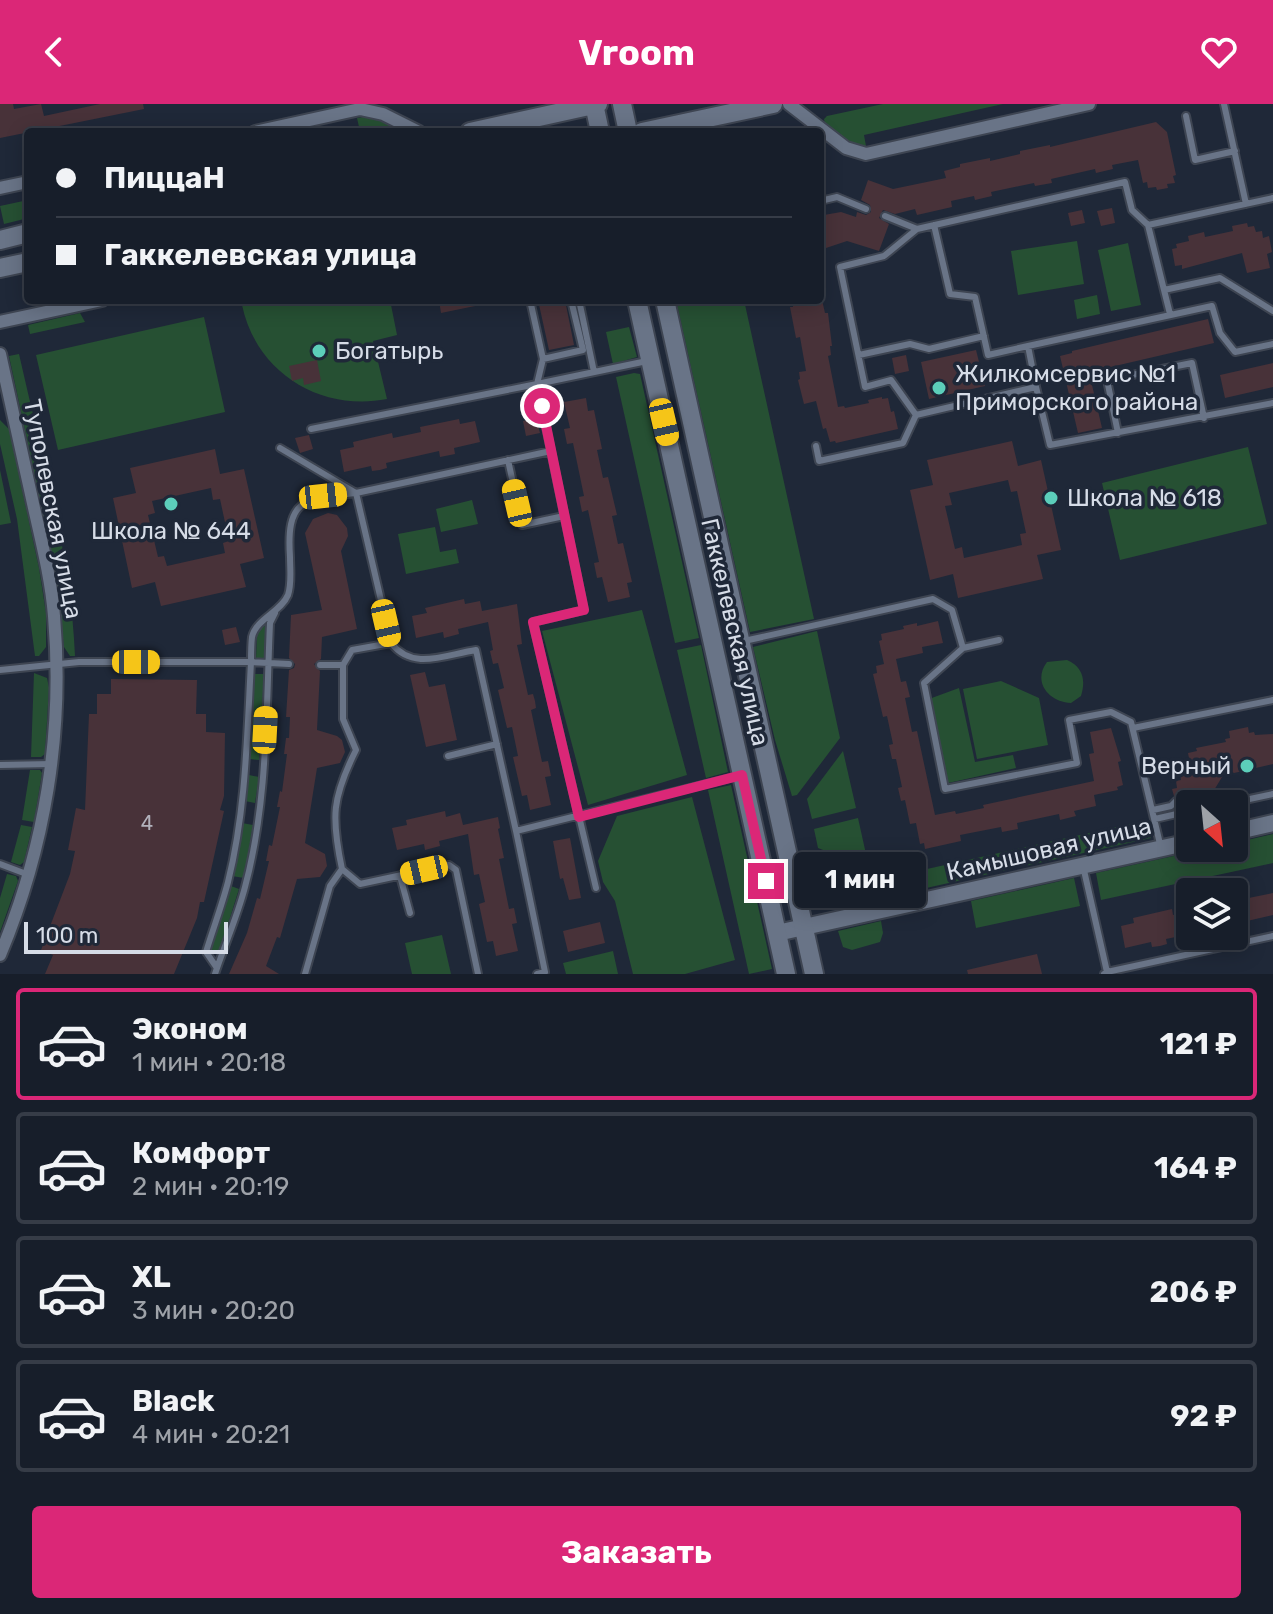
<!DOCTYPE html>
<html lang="ru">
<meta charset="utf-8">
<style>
:root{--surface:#171e2a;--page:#242b36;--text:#f1f3f6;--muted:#9ea2a8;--line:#363c47;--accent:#db2777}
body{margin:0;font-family:Rubik,sans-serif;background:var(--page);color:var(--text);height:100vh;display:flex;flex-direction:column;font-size:30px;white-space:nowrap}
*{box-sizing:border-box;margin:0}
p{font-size:26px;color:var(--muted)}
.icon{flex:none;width:44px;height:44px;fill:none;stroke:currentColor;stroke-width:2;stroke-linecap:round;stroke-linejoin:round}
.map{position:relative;height:870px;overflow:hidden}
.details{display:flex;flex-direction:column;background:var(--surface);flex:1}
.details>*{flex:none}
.banner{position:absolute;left:24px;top:24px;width:800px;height:176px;border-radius:8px;box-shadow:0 4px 20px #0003,0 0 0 2px var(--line);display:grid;align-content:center;height:176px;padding:0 32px;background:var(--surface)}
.needle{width:52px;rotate:153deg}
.buttons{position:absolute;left:1176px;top:686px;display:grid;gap:16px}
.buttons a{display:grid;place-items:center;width:72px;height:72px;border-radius:8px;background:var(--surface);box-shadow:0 4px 20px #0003,0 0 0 2px var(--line);font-size:40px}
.scale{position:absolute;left:24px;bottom:20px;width:204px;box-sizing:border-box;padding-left:8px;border:4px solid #d6dce7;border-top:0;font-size:22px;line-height:28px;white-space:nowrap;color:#d6dce7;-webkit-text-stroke:6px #1f2838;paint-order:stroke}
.end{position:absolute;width:36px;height:36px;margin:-18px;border:10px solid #db2777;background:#fff;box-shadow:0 0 0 4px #fff}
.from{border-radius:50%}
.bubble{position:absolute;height:56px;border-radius:8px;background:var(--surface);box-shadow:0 4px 20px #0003,0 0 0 2px var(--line);font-size:26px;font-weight:700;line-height:56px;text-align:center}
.car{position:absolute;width:24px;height:48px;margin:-24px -12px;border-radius:10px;box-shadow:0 0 6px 2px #0007;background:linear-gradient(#f5c518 24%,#345 0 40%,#f5c518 0 76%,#345 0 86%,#f5c518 0)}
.banner b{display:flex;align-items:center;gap:28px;height:76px;font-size:30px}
.banner b+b{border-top:2px solid var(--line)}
.banner i{width:20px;height:20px;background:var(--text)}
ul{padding:14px 0 0;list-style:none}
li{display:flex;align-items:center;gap:24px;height:112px;margin:0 16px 12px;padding:0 16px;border:4px solid var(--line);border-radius:8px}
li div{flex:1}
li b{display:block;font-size:30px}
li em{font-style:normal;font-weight:700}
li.current{border-color:var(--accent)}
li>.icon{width:72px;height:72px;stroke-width:1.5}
.button{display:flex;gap:16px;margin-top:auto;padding:16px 32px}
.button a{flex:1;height:92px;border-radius:8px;background:var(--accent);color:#fff;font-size:32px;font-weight:700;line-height:92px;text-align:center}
header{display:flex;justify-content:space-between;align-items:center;height:104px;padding:0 32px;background:var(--accent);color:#fff;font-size:36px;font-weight:700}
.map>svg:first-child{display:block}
</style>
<header><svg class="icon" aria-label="back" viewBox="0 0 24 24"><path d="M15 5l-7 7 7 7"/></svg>Vroom<svg class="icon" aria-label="heart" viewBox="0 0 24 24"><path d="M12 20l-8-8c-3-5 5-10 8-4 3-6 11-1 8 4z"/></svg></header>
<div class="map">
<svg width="1273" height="870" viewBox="0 0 1273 870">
<rect width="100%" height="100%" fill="#1f2838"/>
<!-- green -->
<path fill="#265033" d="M883,0H1003L864,31L866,42H854L825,20L824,15L827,12Z
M363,13L374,14L392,23L393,27L338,28L359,23L357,14Z
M28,96V114L4,120L0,102Z
M1077,137L1084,180L1018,191L1011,147Z
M1128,139L1141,201L1111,207L1098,146Z
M1097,191L1100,210L1077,215L1074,196Z
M263,196H390L397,231L373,237L387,295C320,308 256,268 242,201Z
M676,196H744L814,515L750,528Z
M80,209L85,218L30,230L28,221Z
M204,213L225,308L58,346L36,251Z
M629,223L637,253L613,260L606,228Z
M19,250C41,349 71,450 75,552H70L64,543L54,461L9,252Z
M634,269L640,270L699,534L675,539L616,273Z
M0,316L9,325L39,464L46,509V543L39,552H35L17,415L0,340Z
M1248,343L1267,420L1120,456L1102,379Z
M0,366L11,419L0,421Z
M472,396L478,420L441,428L436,405Z
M435,423L440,448L456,445L459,459L406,470L398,430Z
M642,506L687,671L588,701L542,527Z
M264,521L268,522L267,555H256L257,529Z
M817,527L840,634L797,691L792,692L775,636L753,543Z
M701,541L728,668L706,674L677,546Z
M1067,556C1083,563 1086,576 1081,592L1071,599C1049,598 1032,578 1047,558Z
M34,569L47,574L49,584L45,650L41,653H31Z
M254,570H264L259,656L250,655Z
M1001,577L1039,594L1048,641L977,655L963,585Z
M959,584L975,658L1013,651L1016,664L948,679L929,595Z
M843,647L856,704L812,715L807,695Z
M30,666H40L42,669L34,718L22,716Z
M249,671L259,673L255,699L245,697Z
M731,681L772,865L749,870L708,686Z
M692,693L735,856L685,870H633L615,797L603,778L598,757L617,712Z
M858,714L868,759L866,763L818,744L814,725Z
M1147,716L1151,734L886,793L882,775Z
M242,719L253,721L244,774L232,772Z
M21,721L32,723L24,758L20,761L11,758Z
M1273,730V759L1101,796L1096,769L1210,744H1234V739Z
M821,756L862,772L827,780Z
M7,770L16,772L18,777L0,828V794Z
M1074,774L1080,802L976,824L971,797Z
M231,782L239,785L219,849L211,846Z
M867,783L874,789L876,795L832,804V797L837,789Z
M881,817L883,829L880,838L852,846L843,843L838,827Z
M442,831L451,870H412L405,839Z
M613,847L618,870H566L563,859Z"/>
<!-- building -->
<path fill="#483239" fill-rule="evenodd" d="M0,0H13L14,5L41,0L44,12L100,0H143L144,5L0,34Z
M1156,18L1167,28L1176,71L1173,72L1175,79L1167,80L1168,84L1157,86L1156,83L1148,84L1147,78L1143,79L1138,56L1112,61L1113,65L1096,69L1095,65L1051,75L1052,79L1035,82L1034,79L991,88L992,92L975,96L974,92L951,97L952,103L917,111L915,105L895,110L883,106L879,114L889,120L879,147L847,137L820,146V116L825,115L824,111L841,108L856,113L857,108L866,111L871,108L870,101L861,96L868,76L893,85L946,74L944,67L960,63V60L990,54V57L1020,50V47L1050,41V43Z
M1112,104L1115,119L1101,122L1097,107Z
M1082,106L1085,119L1071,122L1068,109Z
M1247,119L1248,123L1254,122L1256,128L1262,127L1263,134L1269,132L1272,148L1267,150L1270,164L1247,169L1242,149L1182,165V161L1175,162L1172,145L1177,144L1176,140L1189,137L1188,132L1204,128L1205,133L1233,127L1232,122Z
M439,196H480V201L441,209Z
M538,196H565L574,241L549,246Z
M792,196H822L825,209H828L832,242H830L831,251L828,252L838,303L844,302L845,304L869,299L868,296L882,293V295L888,294L891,308L894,307L898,325L836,339L835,337L830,338L826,324L823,325L816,297L804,300L798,276L800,275L799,268L806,267L800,233L796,234L790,203H793Z
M1208,215L1214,239L1089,268L1102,324L1078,329L1060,252L1072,249V247Z
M976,246L985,282L929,295L921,258Z
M906,251L909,267L895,270L892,254Z
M317,256L321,277L304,281L303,274L292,277L289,262Z
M1273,259V283L1225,294L1220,271Z
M586,294L588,307L594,306L602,345L597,346L603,374L608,373L617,411L612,412L618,440L623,439L632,478L627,479L630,493L608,498L602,473L597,474L594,459L599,458L588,406L582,408L579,393L584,392L573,339L567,340L564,325L570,324L564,298Z
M536,314L540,329L526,332L523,317Z
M459,315L460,320L475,317L480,338L454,344L455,350L440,353L439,347L386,359L387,364L380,366L372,367L371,362L344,368L340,346L354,343L353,338L392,329L393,334L421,328L420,323Z
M309,331L313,345L300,349L295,334Z
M1012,337L1018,362L1041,356L1061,446L1037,451L1043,475L958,494L953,470L930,476L910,386L933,381L927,356ZM1008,376L1011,388L1017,387L1026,429L1020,430L1022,441L964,454L962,443L955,445L945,402L952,401L949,389Z
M215,345L220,370L244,365L264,454L240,460L246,483L161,502L155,478L132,484L113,394L136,389L130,364ZM211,384L213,396L220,395L229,437L223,439L225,449L167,462L164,452L158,453L148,411L155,409L152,397Z
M328,409L337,411L347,424L348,432L341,447L357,525L322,533L321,555L314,560L320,567L317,626L337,632L342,636L345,648L340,659L317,664L305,739L325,750L327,762L320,773L297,775L280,834L277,833L266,862L279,870H229L247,829L257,794L260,795L269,757H266L269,741L272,742L280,703H277L280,687L282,688L287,650H284L286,634H289L290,613H286L289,566L294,564L295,560L289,554L291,511L322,506L305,429L313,415Z
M464,495L465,500L480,497L482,507L517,500L522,540L517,541L528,591L533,590L535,597L536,604L531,606L542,658L548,657L551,672L545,673L551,701L530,706L527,691L522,692L513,653L518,652L512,623L507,624L498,586L504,584L498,559L493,560L490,547L493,546L488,518L458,525L459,530L444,534L443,528L416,534L412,512L427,509L425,504Z
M938,517L943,539L922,543L923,549L896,555L901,578L906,577L910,593L905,594L912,628L917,627L935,711L955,707L956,710L984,704L983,701L1094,677L1089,650L1094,649L1090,628L1111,624L1121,657L1118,658L1123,681L1117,683L1118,686L1094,691L1096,702L1074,707L1076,712L1060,716L1059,710L1017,719L1018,725L1002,728L1001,723L960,731L961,737L925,745L924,739L920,740L916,719L910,720L905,696L901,697L898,684L902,683L896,655H892L889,641L893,640L887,612L883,613L873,570L877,569L876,562L884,560L879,537L882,536L881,530L904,525L903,522L917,519V522Z
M236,523L240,538L225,541L222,526Z
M425,568L429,583L445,580L457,636L426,643L410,571Z
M111,575L197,576L196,610H206V628L225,629L224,692L220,706L224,707L204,798H200L197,814L174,870H45L53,851L41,846L70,770L75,747L68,746L76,704L85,706L89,610H97V590H111Z
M1248,623L1249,629L1254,628L1255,631L1273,630V660L1234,669L1227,665L1211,691L1207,688L1196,700L1188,699L1178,692H1174L1172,685L1177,684L1176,677L1181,676L1179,665L1184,662L1189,654L1188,649L1197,647L1196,644L1226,638L1225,635L1230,634L1229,627Z
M445,707L446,713L460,709L463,721L498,713L500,724L498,725L504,754L499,755L509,805L514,804L517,819L512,820L518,847L496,852L493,837L487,838L479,800L485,798L479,770L474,771L468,730L439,737L440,742L425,746L424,740L397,746L392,724L407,721L406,716Z
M570,734L581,794L569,796L563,774L560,775L553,737Z
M1273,789V811L1234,820V797Z
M1172,805L1173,811L1190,807V830L1166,835L1167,840L1160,842L1152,843L1151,838L1125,844L1121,822L1134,819L1133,814Z
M600,818L605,839L568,848L563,827Z
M1037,850L1042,870H968L967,866Z"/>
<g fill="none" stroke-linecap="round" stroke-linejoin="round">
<defs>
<path id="service" d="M1224,0L1246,100
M1186,12L1195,56L1235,47
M1273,94L1148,121L1132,106L1125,78L917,125L884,152L840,163L865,283L891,276L916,311L1036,283L1050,341L1273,299
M820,97L837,93L866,105
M885,112L917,125
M934,121L950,190L975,193L988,251L1028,242
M1148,121L1164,186L1220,174L1273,207
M1164,186L1170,210
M579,196L594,268
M859,251L910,240L929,245L984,232
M543,255L583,246L571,196
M1036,283L1028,242L1212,202L1220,229L1235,248L1273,240
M311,325L537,280L543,255L530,196
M1118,329L1107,276L1192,259L1204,314
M816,342L819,357L903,339L916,311
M280,344L356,389
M551,347L584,506L533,518L596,784
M508,356L522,421L564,412
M744,537L933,495L952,506L963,544L999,536
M391,539C413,567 444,551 476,546L516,727
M963,544L924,579L945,685L1077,659L1069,616L1111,608L1131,618L1161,744
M289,560L251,558C251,550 251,541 252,533C256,515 281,508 288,491C292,479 290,466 290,453C286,394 304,395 356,389
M320,561H343
M0,566L79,558H251C247,632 246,706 228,778C222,801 213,825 206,848L217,864L215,870
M1133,624L1273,596
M448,652L497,640
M0,661L52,660
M1226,700L1273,690
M1153,706L1171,702L1176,697
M1155,715L1190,707
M0,760L29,771
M1083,762L1107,868L1104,870
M342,765L360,780L449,761L456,766L478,870
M400,772L410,809
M877,772L885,804
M217,864C226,838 238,810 245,783C268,698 266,606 270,519L275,509
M1107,868L1273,832
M305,870L330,782L342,765C331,713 332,694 356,646L343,615V561L352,546L391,539L356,389L551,347L537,280L647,257
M537,870L545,868L516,727L738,672"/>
<path id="minor" d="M789,0L846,44L866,50L1089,0
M255,28L360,5L383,10L419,28
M0,84L28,78
M0,218L102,196
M0,250C11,301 23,353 34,404C42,440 51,475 54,512C64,628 45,744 0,851"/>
<path id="tertiary" d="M1234,728L1273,719
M777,829L1190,738"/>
<path id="secondary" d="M594,0L600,28
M622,0L628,28
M470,28L598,0
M642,28L773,0
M0,136L28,129
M0,164L28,158
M637,196L786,870
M665,196L814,870"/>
</defs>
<!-- service casing -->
<use href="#service" stroke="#3e4552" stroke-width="10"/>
<!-- minor casing -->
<use href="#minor" stroke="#3e4552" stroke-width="16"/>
<!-- tertiary casing -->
<use href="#tertiary" stroke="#3e4552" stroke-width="20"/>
<!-- secondary casing -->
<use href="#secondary" stroke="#3e4552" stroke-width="22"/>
<!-- service -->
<use href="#service" stroke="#697487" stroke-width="6"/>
<!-- minor -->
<use href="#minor" stroke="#697487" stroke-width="12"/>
<!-- tertiary -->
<use href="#tertiary" stroke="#697487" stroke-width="16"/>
<!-- secondary -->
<use href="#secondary" stroke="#697487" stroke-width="18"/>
</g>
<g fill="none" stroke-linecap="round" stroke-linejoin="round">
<!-- route -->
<path stroke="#db2777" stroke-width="10" d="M542,302L584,506L533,518L579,713L742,671L766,777"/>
</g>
<!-- markers -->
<g fill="#5cceba" stroke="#1f2838" stroke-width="3">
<circle cx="319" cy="247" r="8"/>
<circle cx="939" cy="284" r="8"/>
<circle cx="1051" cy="394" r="8"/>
<circle cx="171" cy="400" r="8"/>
<circle cx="1247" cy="662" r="8"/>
</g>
<g text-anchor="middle" stroke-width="7" stroke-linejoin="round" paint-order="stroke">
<!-- number labels -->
<g font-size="20" fill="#b2b2bc">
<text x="147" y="726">4</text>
</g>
<!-- poi labels -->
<g font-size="24" fill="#d6dce7" stroke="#1f2838" text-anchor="start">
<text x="335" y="255">Богатырь</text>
<text x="955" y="278">Жилкомсервис №1<tspan x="955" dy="28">Приморского района</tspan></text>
<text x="1067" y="402">Школа № 618</text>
<text x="171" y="435" text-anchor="middle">Школа № 644</text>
<text x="1231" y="670" text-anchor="end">Верный</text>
</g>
<!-- street labels -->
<g font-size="24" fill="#d6dce7" stroke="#1f2838">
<text transform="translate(53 405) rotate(79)" y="8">Туполевская улица</text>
<text transform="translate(735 528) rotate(77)" y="8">Гаккелевская улица</text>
<text transform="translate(1049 745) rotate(-13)" y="8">Камышовая улица</text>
</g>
</g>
</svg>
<div class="buttons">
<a><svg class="needle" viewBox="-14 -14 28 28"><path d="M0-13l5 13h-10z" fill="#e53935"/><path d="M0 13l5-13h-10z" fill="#9ea2a8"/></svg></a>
<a><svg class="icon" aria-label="layers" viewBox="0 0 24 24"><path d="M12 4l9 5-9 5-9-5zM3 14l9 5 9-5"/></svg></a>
</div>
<div class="scale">100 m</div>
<i class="end from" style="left:542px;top:302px"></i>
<i class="end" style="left:766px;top:777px"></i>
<div class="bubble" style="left:794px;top:748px;width:132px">1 мин</div>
<i class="car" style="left:664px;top:318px;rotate:167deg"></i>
<i class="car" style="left:323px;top:392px;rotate:84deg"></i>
<i class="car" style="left:517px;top:399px;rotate:347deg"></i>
<i class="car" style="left:386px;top:519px;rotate:167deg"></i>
<i class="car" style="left:136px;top:558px;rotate:90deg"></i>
<i class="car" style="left:265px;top:626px;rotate:3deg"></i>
<i class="car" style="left:424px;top:766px;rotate:257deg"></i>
<div class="banner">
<b><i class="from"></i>ПиццаН</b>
<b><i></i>Гаккелевская улица</b>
</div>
</div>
<section class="details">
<ul>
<li class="current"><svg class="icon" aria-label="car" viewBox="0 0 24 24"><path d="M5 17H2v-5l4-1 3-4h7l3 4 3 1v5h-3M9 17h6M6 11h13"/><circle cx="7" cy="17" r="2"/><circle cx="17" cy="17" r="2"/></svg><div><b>Эконом</b><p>1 мин · 20:18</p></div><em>121 ₽</em></li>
<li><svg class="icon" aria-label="car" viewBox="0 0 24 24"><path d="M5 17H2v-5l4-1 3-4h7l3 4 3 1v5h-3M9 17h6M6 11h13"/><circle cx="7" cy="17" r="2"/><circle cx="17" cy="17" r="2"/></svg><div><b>Комфорт</b><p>2 мин · 20:19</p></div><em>164 ₽</em></li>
<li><svg class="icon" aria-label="car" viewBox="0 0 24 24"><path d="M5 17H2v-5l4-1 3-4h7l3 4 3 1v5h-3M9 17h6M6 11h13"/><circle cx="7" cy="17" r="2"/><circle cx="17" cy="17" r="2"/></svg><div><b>XL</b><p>3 мин · 20:20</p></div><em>206 ₽</em></li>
<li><svg class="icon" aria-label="car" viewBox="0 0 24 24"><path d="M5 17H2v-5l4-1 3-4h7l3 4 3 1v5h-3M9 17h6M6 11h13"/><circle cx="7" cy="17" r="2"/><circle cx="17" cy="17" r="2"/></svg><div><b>Black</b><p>4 мин · 20:21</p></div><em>92 ₽</em></li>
</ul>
<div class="button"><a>Заказать</a></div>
</section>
